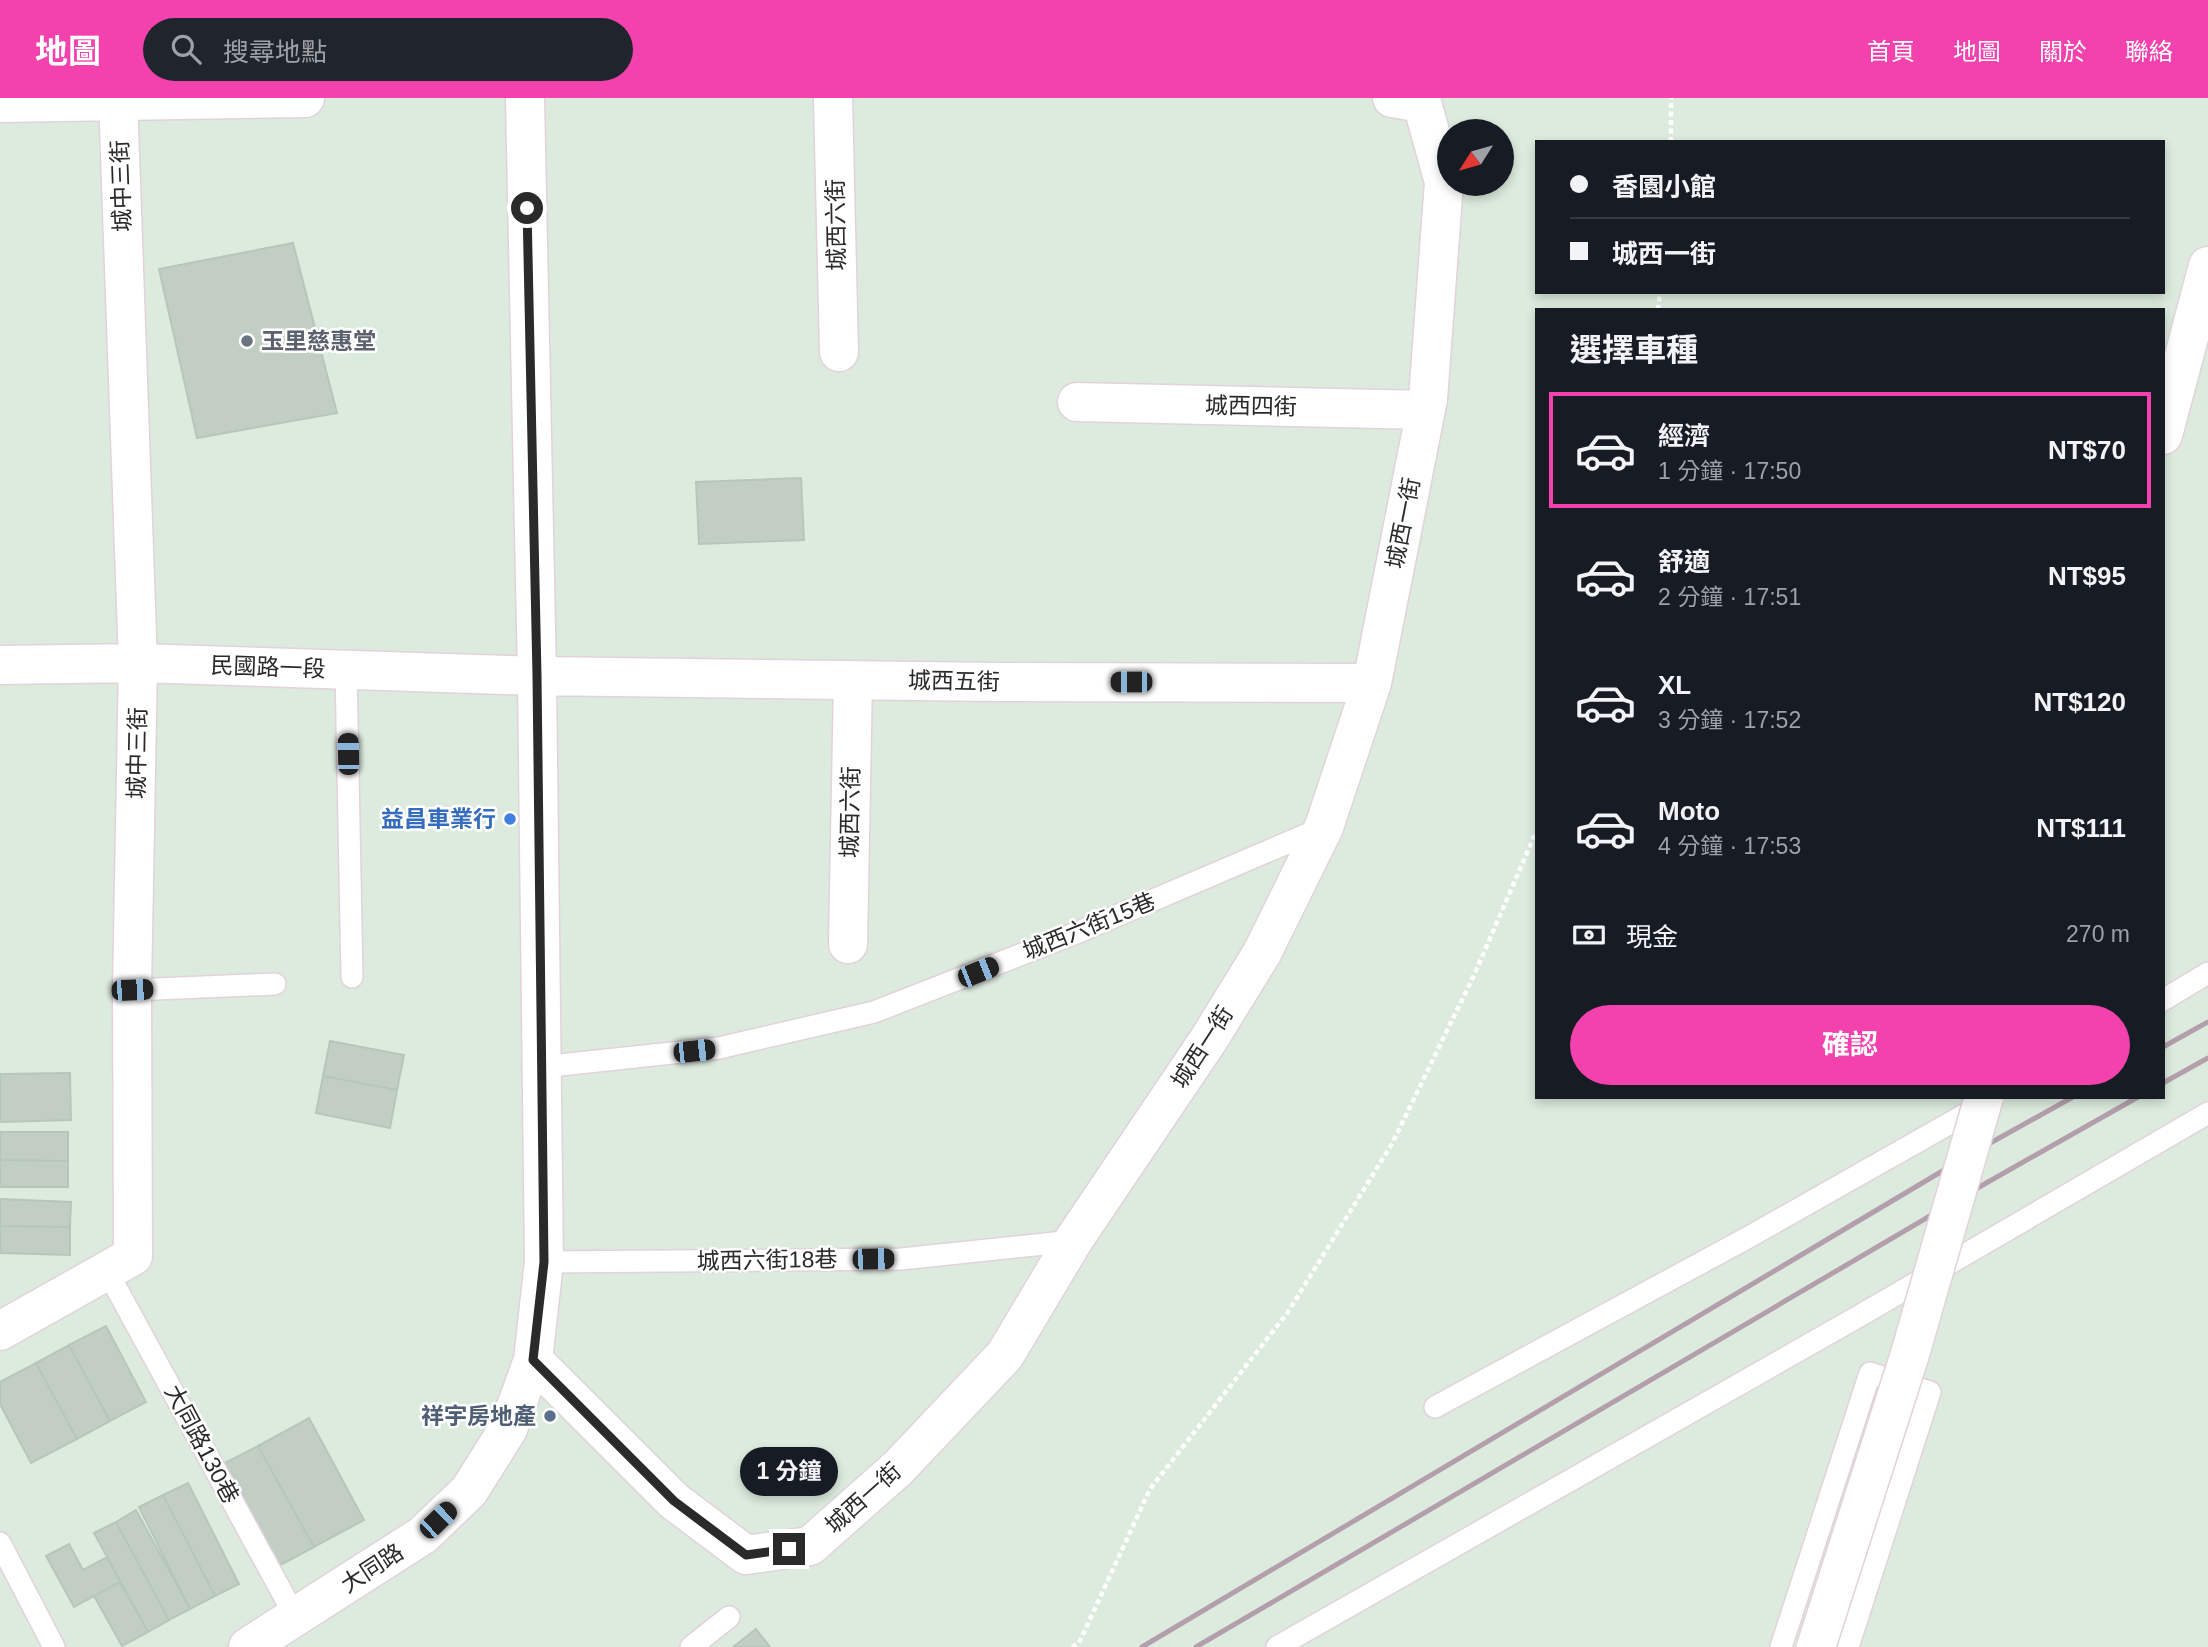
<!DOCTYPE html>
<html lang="zh-TW">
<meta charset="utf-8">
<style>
:root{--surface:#171b24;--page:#20242c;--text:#f1f3f6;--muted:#9ea1a6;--line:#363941;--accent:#f342ad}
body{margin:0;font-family:Arial,"Noto Sans TC",sans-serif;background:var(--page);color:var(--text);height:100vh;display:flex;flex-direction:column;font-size:26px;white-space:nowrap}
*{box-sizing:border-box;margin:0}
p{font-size:23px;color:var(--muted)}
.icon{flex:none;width:38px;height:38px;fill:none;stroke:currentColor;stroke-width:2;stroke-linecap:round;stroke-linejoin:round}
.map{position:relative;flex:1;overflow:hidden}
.panel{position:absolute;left:1535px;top:210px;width:630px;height:791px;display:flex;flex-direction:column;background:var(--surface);border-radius:0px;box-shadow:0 4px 10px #0003}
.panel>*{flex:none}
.guide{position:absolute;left:1535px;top:42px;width:630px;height:154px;border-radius:0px;box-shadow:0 4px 10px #0003;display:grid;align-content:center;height:154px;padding:0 35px;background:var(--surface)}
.needle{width:46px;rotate:233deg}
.buttons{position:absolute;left:1437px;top:21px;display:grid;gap:14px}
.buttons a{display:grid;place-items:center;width:77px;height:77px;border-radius:50%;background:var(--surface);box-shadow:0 4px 10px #0003;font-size:35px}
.end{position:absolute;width:32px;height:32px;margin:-16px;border:9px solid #2a2a2a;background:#fff;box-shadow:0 0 0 4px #fff}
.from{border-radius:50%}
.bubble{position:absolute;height:49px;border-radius:24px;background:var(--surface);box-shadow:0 4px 10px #0003;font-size:23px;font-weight:700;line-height:49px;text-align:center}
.car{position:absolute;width:21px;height:42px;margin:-21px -10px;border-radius:9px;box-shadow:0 0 5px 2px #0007;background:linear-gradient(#222 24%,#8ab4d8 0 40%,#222 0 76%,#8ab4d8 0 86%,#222 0)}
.guide b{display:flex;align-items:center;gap:24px;height:66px;font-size:26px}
.guide b+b{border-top:2px solid var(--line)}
.guide i{width:18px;height:18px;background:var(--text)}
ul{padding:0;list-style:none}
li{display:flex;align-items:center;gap:21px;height:116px;margin:0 14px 10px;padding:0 21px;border:4px solid transparent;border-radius:0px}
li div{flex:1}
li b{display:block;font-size:26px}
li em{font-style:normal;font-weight:700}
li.selected{border-color:var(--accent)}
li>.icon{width:63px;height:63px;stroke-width:1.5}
h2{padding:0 35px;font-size:32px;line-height:84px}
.pay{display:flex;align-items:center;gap:18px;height:77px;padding:0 35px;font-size:26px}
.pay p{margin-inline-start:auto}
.cta{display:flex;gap:14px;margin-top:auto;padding:14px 35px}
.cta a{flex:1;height:80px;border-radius:42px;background:var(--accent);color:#fff;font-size:28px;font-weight:700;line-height:80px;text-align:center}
header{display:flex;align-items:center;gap:42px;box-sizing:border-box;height:98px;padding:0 35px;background:var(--accent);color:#fff}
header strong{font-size:33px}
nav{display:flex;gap:38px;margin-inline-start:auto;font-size:24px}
.search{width:490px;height:63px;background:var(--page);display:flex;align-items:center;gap:18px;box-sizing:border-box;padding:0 24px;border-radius:38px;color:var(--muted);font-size:26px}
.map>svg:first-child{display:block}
</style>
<header>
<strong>地圖</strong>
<div class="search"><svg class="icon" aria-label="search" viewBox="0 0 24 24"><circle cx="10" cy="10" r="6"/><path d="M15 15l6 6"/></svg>搜尋地點</div>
<nav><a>首頁</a><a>地圖</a><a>關於</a><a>聯絡</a></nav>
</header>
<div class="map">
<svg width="2208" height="1549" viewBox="0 0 2208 1549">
<rect width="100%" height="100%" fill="#dcebde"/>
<!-- building -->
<path fill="#c2cec3" stroke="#b6c7ba" stroke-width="2" d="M293,145L337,315L197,340L159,171Z
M801,380L804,442L699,446L696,384Z
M330,943L404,957L397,992L323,978Z
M70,975L71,1022L0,1024V976Z
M323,978L397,992L390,1030L316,1015Z
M0,1034H68V1063L0,1062Z
M0,1062L68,1063V1089H0Z
M0,1101L71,1104L70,1129L0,1128Z
M0,1128L70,1129V1157L0,1155Z
M106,1228L146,1304L110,1323L69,1247Z
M69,1247L110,1323L77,1341L36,1265Z
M36,1265L77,1341L31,1365L0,1306V1284Z
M309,1320L364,1422L314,1449L258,1348Z
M258,1348L314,1449L275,1470L219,1368Z
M188,1385L239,1486L215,1498L163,1397Z
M163,1397L215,1498L190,1511L139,1409Z
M136,1412L190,1511L169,1522L116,1424Z
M116,1424L169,1522L148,1534L94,1435Z
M69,1446L83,1472L107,1459L120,1484L74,1509L46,1458Z
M120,1484L148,1534L122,1548L94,1498Z
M756,1531L770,1549H733Z"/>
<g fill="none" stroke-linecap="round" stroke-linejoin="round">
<defs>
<path id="service" d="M346,572L352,879
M132,892L275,886
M2163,902L2208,875
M541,969L719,950L874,914L1081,833L1322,730
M544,1164L901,1161L1073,1143
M107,1173L296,1520
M1435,1309L1747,1140L1982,1007
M0,1445L54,1549
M691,1549L729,1519
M1277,1549L1861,1217L2208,1015
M1781,1549L1870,1275L1930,1294L1848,1549"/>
<path id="minor" d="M833,0L839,254
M0,5L305,0
M1077,304L1426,312
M2163,337L2208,168
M0,567L138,565L537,578L998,584L1372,585
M848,846L853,582
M0,1233L133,1158L132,892L138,565L118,0
M533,1262L674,1403L746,1457L810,1448L898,1370L1005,1257L1073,1143L1209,941L1262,855L1324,729L1372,585L1428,301L1444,84L1422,5L1392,0
M248,1549L423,1437L469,1393L508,1331L533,1262L544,1164L537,578L525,0"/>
</defs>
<!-- service casing -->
<use href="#service" stroke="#e2d2dc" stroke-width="24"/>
<!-- minor casing -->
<use href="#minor" stroke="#e2d2dc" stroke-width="41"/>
<!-- path -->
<path stroke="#fff" stroke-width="4.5" stroke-dasharray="5 3.5" stroke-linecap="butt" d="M1671,44V0
M1658,212L1660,194
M1072,1549L1079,1545L1150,1391L1288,1214L1393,1044L1475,875L1536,734"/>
<!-- service -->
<use href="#service" stroke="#fff" stroke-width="21"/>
<!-- minor -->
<use href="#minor" stroke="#fff" stroke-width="38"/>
<!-- rail -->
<path stroke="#b39fab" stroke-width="5" d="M2163,949L2208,924
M2163,985L2208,960
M1142,1549L1976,1053L2073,999
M1196,1549L1981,1088L2138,999"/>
<defs>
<path id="minor-bridge" d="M1816,1549L1910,1256L1984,999"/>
</defs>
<!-- minor-bridge casing -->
<use href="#minor-bridge" stroke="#e2d2dc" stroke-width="41" stroke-linecap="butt"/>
<!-- minor-bridge -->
<use href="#minor-bridge" stroke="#fff" stroke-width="38"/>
</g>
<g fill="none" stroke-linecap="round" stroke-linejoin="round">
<!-- route -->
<path stroke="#2a2a2a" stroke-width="9" d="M527,110L537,578L544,1164L533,1262L674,1403L746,1457L789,1451"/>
</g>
<!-- markers -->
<circle fill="#6b7280" stroke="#fff" stroke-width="2.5" cx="247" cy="243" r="7"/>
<circle fill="#3f7fe0" stroke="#fff" stroke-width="2.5" cx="510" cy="721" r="7"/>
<circle fill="#5c6f8a" stroke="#fff" stroke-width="2.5" cx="550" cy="1318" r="7"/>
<g text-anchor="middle" stroke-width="5" stroke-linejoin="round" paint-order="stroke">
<!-- street labels -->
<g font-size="23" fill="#2a2a2a" stroke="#fff">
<text transform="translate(121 88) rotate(-92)" y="8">城中三街</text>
<text transform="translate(836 127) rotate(-91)" y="8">城西六街</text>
<text transform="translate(1251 308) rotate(1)" y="8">城西四街</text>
<text transform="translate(1403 425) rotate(-79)" y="8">城西一街</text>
<text transform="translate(268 569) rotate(2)" y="8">民國路一段</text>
<text transform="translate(954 583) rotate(1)" y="8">城西五街</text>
<text transform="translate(137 655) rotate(-89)" y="8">城中三街</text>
<text transform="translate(850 714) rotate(-89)" y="8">城西六街</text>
<text transform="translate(1089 828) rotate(-22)" y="8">城西六街15巷</text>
<text transform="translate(1202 949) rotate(-57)" y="8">城西一街</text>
<text transform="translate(767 1162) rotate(-1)" y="8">城西六街18巷</text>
<text transform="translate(202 1346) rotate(62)" y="8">大同路130巷</text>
<text transform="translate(863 1400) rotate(-42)" y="8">城西一街</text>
<text transform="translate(372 1470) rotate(-33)" y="8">大同路</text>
</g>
<!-- worship labels -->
<g font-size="23" font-weight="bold" fill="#5b616d" stroke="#fff" text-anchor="start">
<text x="261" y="251">玉里慈惠堂</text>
</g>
<!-- shop labels -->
<g font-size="23" font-weight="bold" fill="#366cbe" stroke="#fff" text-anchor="end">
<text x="496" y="729">益昌車業行</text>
</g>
<!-- service labels -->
<g font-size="23" font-weight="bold" fill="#4e5e75" stroke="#fff" text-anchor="end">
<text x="536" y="1326">祥宇房地產</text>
</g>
</g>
</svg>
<div class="buttons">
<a><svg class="needle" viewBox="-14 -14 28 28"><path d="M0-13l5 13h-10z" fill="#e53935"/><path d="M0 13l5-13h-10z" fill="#9ea1a6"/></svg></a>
</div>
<i class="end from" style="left:527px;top:110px"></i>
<i class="end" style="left:789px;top:1451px"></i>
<div class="bubble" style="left:740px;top:1349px;width:98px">1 分鐘</div>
<i class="car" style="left:1131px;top:584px;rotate:270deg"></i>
<i class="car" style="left:348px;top:656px;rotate:359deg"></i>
<i class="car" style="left:978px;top:874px;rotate:68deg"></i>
<i class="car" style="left:132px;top:892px;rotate:88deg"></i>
<i class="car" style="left:694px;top:953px;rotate:84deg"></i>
<i class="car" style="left:873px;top:1161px;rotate:89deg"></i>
<i class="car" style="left:438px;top:1422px;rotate:46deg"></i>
<div class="guide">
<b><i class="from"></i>香園小館</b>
<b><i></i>城西一街</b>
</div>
<section class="panel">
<h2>選擇車種</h2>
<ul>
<li class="selected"><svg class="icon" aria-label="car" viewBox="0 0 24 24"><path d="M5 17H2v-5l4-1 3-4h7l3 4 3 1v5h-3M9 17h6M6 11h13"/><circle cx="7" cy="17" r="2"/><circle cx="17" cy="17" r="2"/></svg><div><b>經濟</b><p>1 分鐘 · 17:50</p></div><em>NT$70</em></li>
<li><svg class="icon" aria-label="car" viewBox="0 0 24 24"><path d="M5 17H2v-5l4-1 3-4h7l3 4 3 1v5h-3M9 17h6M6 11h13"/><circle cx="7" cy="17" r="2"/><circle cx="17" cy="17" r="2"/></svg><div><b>舒適</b><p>2 分鐘 · 17:51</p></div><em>NT$95</em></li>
<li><svg class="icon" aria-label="car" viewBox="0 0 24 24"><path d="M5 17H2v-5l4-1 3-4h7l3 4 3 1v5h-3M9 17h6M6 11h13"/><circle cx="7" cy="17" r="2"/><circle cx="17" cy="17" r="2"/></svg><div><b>XL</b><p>3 分鐘 · 17:52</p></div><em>NT$120</em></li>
<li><svg class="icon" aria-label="car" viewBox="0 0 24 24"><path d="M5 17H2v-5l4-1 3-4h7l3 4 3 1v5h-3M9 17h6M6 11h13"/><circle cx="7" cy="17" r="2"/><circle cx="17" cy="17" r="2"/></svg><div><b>Moto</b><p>4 分鐘 · 17:53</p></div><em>NT$111</em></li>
</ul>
<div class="pay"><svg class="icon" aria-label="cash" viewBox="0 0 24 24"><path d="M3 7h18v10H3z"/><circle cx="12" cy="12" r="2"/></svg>現金<p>270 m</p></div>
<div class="cta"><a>確認</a></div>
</section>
</div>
